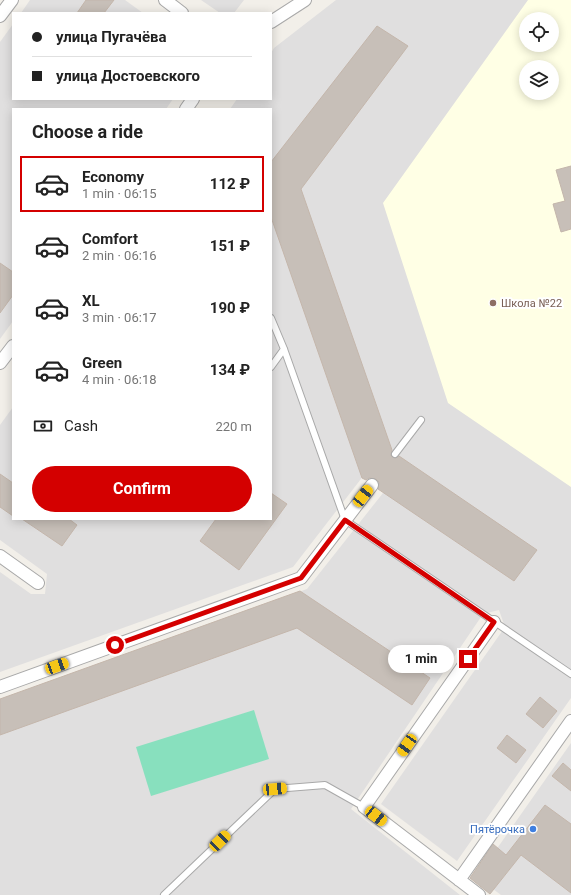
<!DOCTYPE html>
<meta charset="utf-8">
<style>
:root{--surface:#fff;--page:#f2f2f2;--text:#222;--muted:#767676;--line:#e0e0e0;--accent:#d40000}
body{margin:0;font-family:Roboto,sans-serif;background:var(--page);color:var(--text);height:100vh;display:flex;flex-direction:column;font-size:15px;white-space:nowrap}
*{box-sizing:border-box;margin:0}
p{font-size:13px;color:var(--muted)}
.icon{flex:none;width:22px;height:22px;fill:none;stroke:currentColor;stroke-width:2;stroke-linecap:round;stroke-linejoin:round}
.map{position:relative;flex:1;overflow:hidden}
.panel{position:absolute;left:12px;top:108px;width:260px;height:412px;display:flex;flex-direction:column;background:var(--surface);border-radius:0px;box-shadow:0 2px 10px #0003}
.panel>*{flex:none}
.hud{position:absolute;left:12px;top:12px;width:260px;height:88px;border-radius:0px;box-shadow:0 2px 10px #0003;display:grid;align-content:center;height:88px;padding:0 20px;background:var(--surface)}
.controls{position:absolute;left:519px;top:12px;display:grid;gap:8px}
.controls a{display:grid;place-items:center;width:40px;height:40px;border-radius:50%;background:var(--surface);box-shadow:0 2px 10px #0003;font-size:20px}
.end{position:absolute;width:18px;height:18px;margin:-9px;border:5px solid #d40000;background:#fff;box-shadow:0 0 0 2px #fff}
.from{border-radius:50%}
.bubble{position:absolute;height:28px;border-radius:14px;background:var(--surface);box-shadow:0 2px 10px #0003;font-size:13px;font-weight:700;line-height:28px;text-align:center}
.car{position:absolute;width:12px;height:24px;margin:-12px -6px;border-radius:5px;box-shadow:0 0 3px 1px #0007;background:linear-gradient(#f5c518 24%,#345 0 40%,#f5c518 0 76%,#345 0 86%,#f5c518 0)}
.hud b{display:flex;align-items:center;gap:14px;height:38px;font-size:15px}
.hud b+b{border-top:1px solid var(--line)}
.hud i{width:10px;height:10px;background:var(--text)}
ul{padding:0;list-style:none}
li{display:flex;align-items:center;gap:12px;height:56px;margin:0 8px 6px;padding:0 12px;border:2px solid transparent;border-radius:0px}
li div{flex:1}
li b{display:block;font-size:15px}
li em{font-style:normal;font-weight:700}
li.current{border-color:var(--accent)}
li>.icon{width:36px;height:36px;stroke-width:1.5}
h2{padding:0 20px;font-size:18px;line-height:48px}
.pay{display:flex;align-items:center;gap:10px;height:44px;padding:0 20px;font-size:15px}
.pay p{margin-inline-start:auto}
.cta{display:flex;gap:8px;margin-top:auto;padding:8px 20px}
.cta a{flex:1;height:46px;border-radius:24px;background:var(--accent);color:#fff;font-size:16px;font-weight:700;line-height:46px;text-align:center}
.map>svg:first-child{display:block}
</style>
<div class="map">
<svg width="571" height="895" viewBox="0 0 571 895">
<rect width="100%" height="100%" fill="#f2efe9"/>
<!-- residential -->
<path fill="#e0dfdf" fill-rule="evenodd" d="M30,0H125L143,13H21Z
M201,0H244L234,13H220Z
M336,0H571V698L457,861L381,804L505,627L499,610L483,614L351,809L460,895H0V700L307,589L383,493V478L364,475L293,567L0,672V572L31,594H45L47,574L0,540V425L13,407V519H271V109H230L237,99H271V53L274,48ZM526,19H552V45H526ZM526,67H552V93H526Z
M13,24V99H173L166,109H13V321L0,339V42Z
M571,743V895H501L477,877Z"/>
<!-- education -->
<path fill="#ffffe5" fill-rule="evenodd" d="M528,0H571V487L448,403L383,203ZM526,19H552V45H526ZM526,67H552V93H526Z"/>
<!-- pitch -->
<path fill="#88e0be" d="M254,710L269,759L151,796L136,747Z"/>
<!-- building -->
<path fill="#c7bfb8" stroke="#c4b6ab" d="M86,0H114L104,13H77Z
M377,26L408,46L301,189L392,450L391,456L395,458L399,456L537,550L514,581L378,489L379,482L376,479L369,478L366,480L362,478L271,217V162Z
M571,166V229L561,232L553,204L565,201L556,170Z
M0,263L13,272V295L0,313Z
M0,474L13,483V516L0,507Z
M271,493L287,504L239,570L200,541L216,519H271Z
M22,519H69L77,525L62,546Z
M300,591L430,678L412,705L297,628L0,735V699Z
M540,697L557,711L543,728L526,714Z
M507,735L526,750L516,763L497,748Z
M563,763L571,770V791L552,776Z
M545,805L571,824V893L521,855L490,894L470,878L493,844L506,855Z"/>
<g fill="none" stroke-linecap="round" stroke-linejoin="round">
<defs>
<path id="lane" d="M271,318L284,349L345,520L571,674
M271,367L284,349
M395,454L421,420
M164,895L275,789L325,785L364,807"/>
<path id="street" d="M165,0L182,13
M0,16L12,0
M271,22L305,0
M186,109L193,99
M0,363L13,346
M0,556L38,583
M0,687L301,578L372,485
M459,880L571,721
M479,895L364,807L494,622"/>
</defs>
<!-- lane casing -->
<use href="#lane" stroke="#a9a9a9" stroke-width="8"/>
<!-- street casing -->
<use href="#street" stroke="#a9a9a9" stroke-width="14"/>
<!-- lane -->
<use href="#lane" stroke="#fff" stroke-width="6"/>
<!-- street -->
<use href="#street" stroke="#fff" stroke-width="12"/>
</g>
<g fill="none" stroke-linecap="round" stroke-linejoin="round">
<!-- route -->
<path stroke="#d40000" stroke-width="5" d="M115,645L301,578L345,520L494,622L468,659"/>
</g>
<!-- markers -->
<circle fill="#8d6e63" stroke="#fff" stroke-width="1.5" cx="493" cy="303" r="4"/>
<circle fill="#3f7fe0" stroke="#fff" stroke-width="1.5" cx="533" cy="829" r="4"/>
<g text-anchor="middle" stroke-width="4" stroke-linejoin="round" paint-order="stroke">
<!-- education labels -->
<g font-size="11" fill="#785e54" stroke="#fff" text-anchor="start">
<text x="501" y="307">Школа №22</text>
</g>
<!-- shop labels -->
<g font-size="11" fill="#366cbe" stroke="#fff" text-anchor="end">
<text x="525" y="833">Пятёрочка</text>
</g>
</g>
</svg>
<div class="controls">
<a><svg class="icon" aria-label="locate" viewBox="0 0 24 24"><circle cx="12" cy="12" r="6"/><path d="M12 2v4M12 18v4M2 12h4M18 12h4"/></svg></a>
<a><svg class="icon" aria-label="layers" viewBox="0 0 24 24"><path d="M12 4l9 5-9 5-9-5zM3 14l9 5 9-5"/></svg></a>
</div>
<i class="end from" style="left:115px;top:645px"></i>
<i class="end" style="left:468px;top:659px"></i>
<div class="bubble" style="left:388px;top:645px;width:66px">1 min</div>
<i class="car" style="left:363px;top:496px;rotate:38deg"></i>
<i class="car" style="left:57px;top:666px;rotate:70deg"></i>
<i class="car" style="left:407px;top:745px;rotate:215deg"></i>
<i class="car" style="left:275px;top:789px;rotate:85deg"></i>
<i class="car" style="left:376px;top:816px;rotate:128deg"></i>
<i class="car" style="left:220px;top:841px;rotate:46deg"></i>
<div class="hud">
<b><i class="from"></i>улица Пугачёва</b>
<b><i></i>улица Достоевского</b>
</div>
<section class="panel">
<h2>Choose a ride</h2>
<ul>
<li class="current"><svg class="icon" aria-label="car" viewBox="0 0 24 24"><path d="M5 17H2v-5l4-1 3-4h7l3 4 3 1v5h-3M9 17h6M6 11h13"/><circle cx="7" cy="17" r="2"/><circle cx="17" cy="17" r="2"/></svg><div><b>Economy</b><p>1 min · 06:15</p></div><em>112 ₽</em></li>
<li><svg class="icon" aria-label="car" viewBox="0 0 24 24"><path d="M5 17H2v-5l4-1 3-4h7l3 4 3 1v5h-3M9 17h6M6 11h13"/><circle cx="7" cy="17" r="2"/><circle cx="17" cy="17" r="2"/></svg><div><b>Comfort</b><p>2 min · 06:16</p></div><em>151 ₽</em></li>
<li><svg class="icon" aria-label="car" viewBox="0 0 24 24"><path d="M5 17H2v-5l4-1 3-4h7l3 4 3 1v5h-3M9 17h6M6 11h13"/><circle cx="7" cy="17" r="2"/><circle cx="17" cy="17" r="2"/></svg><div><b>XL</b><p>3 min · 06:17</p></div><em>190 ₽</em></li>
<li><svg class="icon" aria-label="car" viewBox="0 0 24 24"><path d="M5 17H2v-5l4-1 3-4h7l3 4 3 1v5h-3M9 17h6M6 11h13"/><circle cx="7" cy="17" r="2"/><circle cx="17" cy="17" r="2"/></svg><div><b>Green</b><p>4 min · 06:18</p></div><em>134 ₽</em></li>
</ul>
<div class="pay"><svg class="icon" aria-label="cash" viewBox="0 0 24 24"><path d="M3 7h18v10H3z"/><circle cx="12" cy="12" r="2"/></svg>Cash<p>220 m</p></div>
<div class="cta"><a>Confirm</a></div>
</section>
</div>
